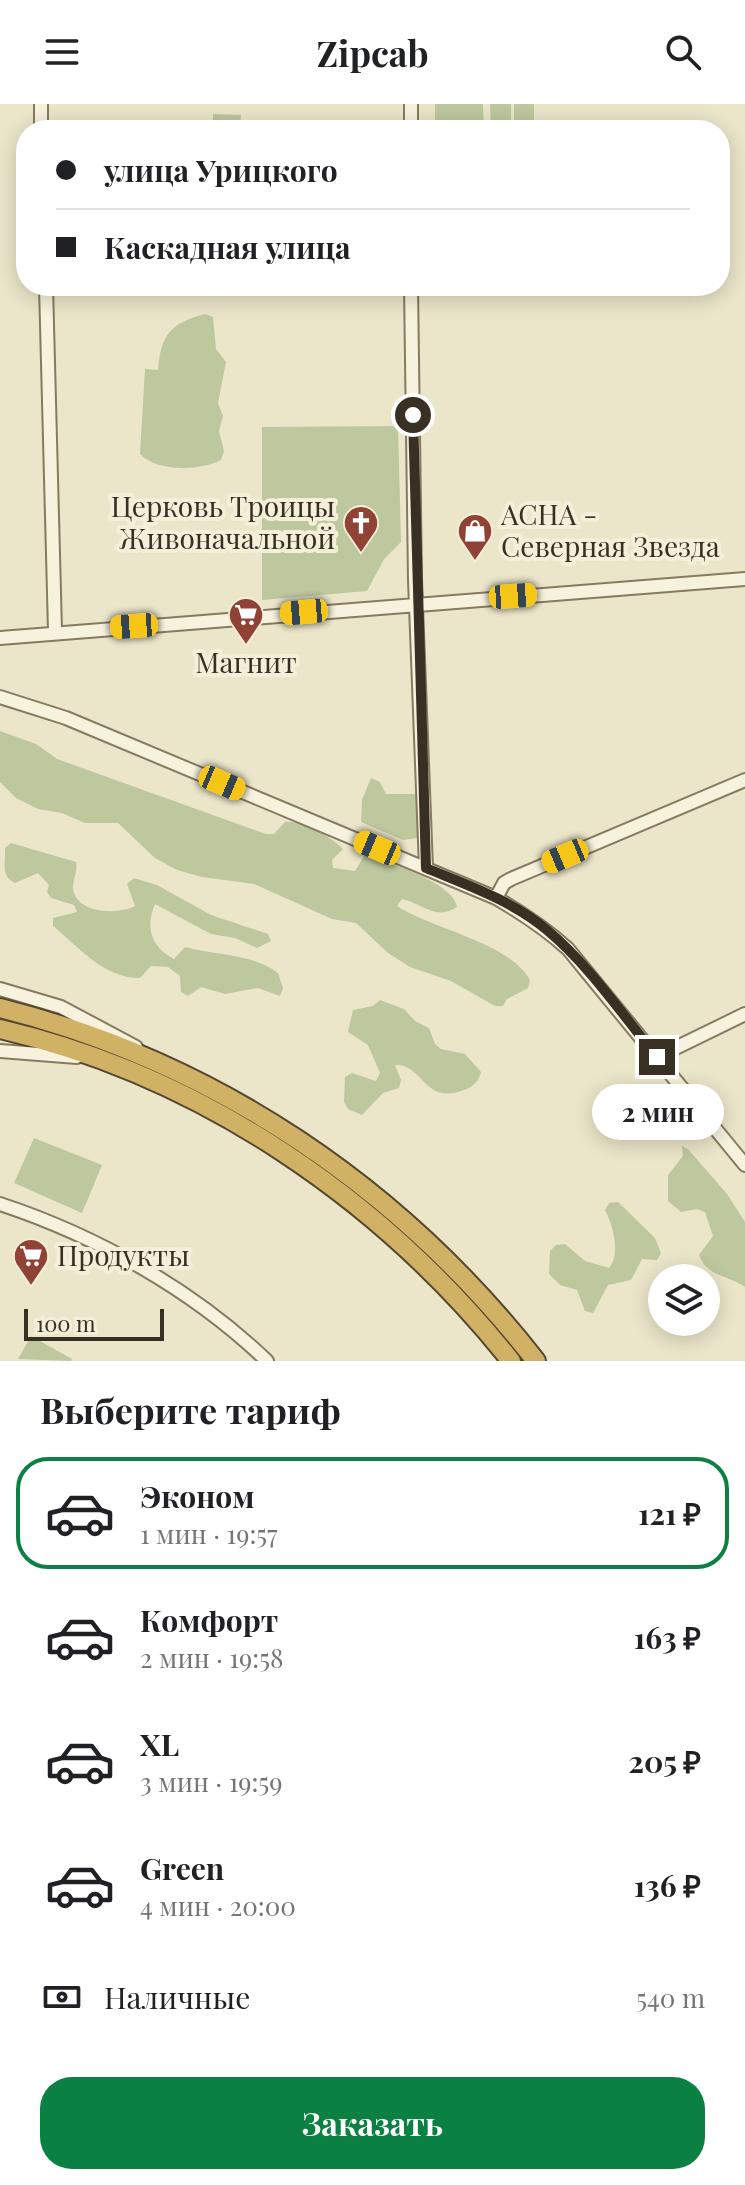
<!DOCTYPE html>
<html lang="ru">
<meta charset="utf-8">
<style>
:root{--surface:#fff;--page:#f6f6f6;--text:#202124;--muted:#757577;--line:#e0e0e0;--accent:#0b8043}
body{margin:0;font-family:"Playfair Display",serif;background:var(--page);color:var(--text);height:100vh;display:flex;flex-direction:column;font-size:30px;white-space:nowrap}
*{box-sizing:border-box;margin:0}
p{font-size:26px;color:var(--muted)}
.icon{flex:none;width:44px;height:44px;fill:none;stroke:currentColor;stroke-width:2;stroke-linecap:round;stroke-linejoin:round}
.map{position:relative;height:1257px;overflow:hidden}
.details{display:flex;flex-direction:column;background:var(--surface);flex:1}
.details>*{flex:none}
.guide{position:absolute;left:16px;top:16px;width:714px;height:176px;border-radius:32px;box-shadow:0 4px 20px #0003;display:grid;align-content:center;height:176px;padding:0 40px;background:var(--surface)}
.controls{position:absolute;left:648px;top:1160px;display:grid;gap:16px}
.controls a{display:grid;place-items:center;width:72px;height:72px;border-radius:50%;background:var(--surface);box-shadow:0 4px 20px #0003;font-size:40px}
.scale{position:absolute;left:24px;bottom:20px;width:140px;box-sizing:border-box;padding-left:8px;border:4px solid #383022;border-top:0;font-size:22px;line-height:28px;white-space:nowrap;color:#383022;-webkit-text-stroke:6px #f3efd9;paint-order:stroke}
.end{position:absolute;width:36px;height:36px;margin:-18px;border:10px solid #383022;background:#fff;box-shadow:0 0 0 4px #fff}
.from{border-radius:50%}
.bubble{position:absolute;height:56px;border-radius:28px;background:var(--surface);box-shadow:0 4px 20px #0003;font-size:26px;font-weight:700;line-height:56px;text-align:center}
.car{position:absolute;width:24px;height:48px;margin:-24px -12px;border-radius:10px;box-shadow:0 0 6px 2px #0007;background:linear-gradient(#f5c518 24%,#345 0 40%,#f5c518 0 76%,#345 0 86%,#f5c518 0)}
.guide b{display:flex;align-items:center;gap:28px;height:76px;font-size:30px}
.guide b+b{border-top:2px solid var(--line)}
.guide i{width:20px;height:20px;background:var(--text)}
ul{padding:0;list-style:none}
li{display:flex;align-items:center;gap:24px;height:112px;margin:0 16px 12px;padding:0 24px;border:4px solid transparent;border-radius:32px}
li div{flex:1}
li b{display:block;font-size:30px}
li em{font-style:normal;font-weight:700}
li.active{border-color:var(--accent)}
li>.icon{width:72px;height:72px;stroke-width:1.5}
h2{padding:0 40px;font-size:36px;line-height:96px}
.pay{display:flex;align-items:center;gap:20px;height:88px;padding:0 40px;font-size:30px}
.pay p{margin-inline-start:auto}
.action{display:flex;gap:16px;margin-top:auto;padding:16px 40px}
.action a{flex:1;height:92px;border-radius:32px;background:var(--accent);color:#fff;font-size:32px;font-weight:700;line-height:92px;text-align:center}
header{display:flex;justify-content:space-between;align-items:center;height:104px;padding:0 40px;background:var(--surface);font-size:36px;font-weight:700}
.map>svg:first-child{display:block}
</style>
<header><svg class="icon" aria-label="menu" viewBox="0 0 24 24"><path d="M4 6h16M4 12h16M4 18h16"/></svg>Zipcab<svg class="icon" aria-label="search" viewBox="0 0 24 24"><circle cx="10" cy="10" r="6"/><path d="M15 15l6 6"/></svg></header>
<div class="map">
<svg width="745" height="1257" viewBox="0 0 745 1257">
<rect width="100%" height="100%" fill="#ebe6ca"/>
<!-- green -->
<path fill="#bdc89e" d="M435,0H483L484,26H435Z
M490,0H511V25H491Z
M514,0H534V26H514Z
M213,10L241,11L240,24H213Z
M205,210L213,213L216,245L226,258L218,299L223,312L219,327L224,347L221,356C200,367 157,368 140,350L145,265L158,266C161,231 170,219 205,210Z
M398,322L401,438L384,455L367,487L262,496V323Z
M0,627L36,640L57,655L266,730H274L285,718C305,716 329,732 343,745L332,756L333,764L355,767L364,752H371C393,761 454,779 457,803C436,817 423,800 402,795L397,802C434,826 509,838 530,876L528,884L507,895L503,902H495L451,877L410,863L388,849L356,819L332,815L254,780L202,773L177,766L155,754L118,719H85L62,709L38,705L16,694L0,678Z
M371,674L380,678L386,690H417L420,721L417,734L403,736L361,718L362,696Z
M11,739L76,758C78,768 73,774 73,784C75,810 119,811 135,802L127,780L134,774L157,781L211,811L268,830L271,837L257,844L235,834L211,830L155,800C145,824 151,843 174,855L185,843C218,852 251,849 278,869L283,884L280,892L258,884L225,890L201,883L188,892L181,888L180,872L168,863L151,862L140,874C103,874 79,843 53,822V814L77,808L74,801L51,794L47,788L49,781L38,769L15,779C0,772 6,759 5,744Z
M380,896L404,905L415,917L429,924L435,940L441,945L465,950L481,968C479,977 473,983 464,986C424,1002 423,959 395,961L401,976L399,984L383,989L362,1011L348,1005L344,998L345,973L352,969L376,977L380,969L368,941L348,928L353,906L373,902Z
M34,1034L102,1061L82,1109L14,1079Z
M682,1042L688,1045L727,1090L745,1118V1183C728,1171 707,1173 699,1151L713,1132L705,1108L697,1105L681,1108L668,1097V1071L683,1052Z
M618,1098L655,1134L661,1149L657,1156L642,1155L631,1176L608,1181L593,1209L585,1207L577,1186L560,1181L549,1170L550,1147L556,1141L565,1140L585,1157L609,1164C621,1150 613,1121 605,1106L609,1099Z
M31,1232L72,1255L71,1257L18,1255Z"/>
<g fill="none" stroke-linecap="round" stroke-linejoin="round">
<defs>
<path id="minor" d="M41,0V26
M411,26V0
M46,182L55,527
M411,182L415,476L426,764
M0,534L745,475
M0,593L66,614L496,794C522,809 546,825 568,845L745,1061
M496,794L504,779L511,775L745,676
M0,885L61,903L136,943
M0,947L77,953
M657,953L745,910
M0,1100C97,1132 193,1186 267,1257"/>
<path id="highway" d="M0,904C215,958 400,1083 536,1257
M0,925C202,972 383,1096 511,1257"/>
</defs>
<!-- minor casing -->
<use href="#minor" stroke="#867a60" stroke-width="16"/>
<!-- highway casing -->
<use href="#highway" stroke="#554833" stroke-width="22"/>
<!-- minor -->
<use href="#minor" stroke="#f6f2dd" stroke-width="12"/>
<!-- highway -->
<use href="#highway" stroke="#d1b164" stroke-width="18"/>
</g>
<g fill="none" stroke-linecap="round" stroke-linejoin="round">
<!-- route -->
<path stroke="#383022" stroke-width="10" d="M413,311L426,764C467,781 513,797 547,826C589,861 622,910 657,953"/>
</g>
<!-- icons -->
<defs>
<symbol id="church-pin" viewBox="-11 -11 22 30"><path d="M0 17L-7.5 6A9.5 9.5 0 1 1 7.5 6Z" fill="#904235" stroke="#f3efd9"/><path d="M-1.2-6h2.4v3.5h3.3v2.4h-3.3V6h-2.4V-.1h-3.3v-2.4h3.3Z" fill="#fff"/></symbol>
<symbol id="shop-pin" viewBox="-11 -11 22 30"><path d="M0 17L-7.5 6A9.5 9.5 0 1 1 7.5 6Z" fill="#904235" stroke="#f3efd9"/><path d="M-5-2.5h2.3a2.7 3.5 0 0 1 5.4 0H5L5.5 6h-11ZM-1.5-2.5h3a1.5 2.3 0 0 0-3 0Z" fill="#fff"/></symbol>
<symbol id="supermarket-pin" viewBox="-11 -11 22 30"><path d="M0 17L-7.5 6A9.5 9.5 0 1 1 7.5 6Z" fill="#904235" stroke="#f3efd9"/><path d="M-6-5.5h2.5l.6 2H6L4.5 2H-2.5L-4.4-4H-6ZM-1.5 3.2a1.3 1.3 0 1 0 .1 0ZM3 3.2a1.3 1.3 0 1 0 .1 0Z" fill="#fff"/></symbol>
</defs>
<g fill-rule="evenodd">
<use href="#church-pin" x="341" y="399" width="40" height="54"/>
<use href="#shop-pin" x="455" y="407" width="40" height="54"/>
<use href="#supermarket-pin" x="226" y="491" width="40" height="54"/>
<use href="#supermarket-pin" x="11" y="1132" width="40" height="54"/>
</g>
<g text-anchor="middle" stroke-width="8" stroke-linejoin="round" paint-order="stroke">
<!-- poi labels -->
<g font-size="28" fill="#383022" stroke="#f3efd9" text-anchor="start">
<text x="335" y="413" text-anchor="end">Церковь Троицы<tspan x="335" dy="32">Живоначальной</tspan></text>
<text x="501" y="421">АСНА -<tspan x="501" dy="32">Северная Звезда</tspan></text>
<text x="246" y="569" text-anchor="middle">Магнит</text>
<text x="57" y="1162">Продукты</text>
</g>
</g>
</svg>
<div class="controls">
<a><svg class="icon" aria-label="layers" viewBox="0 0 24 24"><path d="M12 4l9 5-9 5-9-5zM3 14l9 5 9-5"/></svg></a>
</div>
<div class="scale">100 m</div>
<i class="end from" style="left:413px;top:311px"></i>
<i class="end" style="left:657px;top:953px"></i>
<div class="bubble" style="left:592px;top:980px;width:132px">2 мин</div>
<i class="car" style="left:513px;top:492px;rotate:86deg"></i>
<i class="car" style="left:304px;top:508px;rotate:265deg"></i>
<i class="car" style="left:134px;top:522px;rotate:266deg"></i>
<i class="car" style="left:222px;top:679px;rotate:113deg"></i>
<i class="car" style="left:377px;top:744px;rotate:293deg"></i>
<i class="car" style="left:565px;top:752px;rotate:247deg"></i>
<div class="guide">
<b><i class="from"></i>улица Урицкого</b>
<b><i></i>Каскадная улица</b>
</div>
</div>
<section class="details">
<h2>Выберите тариф</h2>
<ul>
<li class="active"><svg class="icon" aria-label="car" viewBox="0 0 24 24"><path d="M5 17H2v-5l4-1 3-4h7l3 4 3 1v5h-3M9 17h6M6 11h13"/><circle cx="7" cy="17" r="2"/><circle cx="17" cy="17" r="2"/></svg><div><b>Эконом</b><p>1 мин · 19:57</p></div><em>121 ₽</em></li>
<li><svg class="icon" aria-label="car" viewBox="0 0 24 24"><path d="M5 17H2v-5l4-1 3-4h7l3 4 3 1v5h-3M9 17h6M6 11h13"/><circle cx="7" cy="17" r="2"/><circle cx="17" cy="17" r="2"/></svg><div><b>Комфорт</b><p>2 мин · 19:58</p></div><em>163 ₽</em></li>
<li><svg class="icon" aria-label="car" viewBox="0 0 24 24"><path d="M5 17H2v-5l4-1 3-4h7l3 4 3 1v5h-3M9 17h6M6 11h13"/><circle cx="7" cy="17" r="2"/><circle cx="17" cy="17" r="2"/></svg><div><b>XL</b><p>3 мин · 19:59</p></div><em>205 ₽</em></li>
<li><svg class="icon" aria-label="car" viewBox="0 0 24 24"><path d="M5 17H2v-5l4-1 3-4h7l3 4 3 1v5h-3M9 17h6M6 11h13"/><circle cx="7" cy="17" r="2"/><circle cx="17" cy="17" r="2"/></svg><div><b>Green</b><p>4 мин · 20:00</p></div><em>136 ₽</em></li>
</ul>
<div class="pay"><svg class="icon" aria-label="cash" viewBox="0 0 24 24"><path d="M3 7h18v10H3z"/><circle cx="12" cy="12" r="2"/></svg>Наличные<p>540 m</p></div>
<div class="action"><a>Заказать</a></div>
</section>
